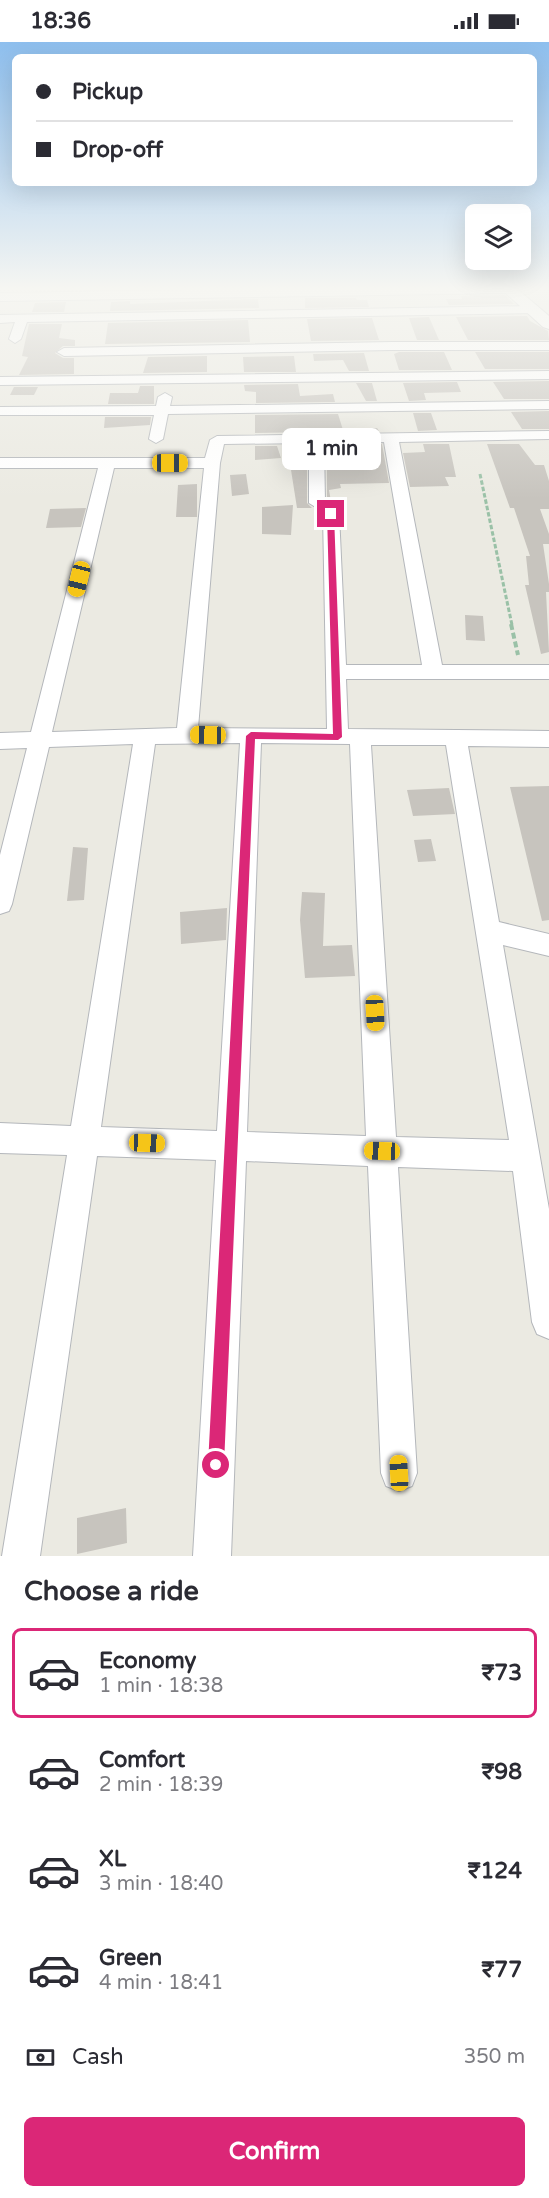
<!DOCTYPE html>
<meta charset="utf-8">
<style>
:root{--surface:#fff;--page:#f2f2f3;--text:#2b2b33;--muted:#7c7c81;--line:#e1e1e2;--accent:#db2777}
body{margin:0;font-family:"Varela Round",sans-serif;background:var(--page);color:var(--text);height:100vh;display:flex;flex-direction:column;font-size:22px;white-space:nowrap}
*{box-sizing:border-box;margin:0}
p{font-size:20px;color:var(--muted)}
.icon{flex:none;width:33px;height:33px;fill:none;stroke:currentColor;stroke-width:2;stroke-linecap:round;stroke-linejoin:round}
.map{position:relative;height:1514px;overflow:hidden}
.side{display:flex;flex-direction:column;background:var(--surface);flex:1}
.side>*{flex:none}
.banner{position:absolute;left:12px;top:12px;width:525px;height:132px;border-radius:9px;box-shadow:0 6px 24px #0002;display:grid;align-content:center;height:132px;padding:0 24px;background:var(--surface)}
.tools{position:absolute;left:465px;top:162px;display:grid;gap:12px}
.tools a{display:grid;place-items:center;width:66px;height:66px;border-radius:9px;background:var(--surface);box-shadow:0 6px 24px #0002;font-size:30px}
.end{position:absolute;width:27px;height:27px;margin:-14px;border:8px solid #db2777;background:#fff;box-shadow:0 0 0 3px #fff}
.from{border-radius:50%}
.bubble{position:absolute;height:42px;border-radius:9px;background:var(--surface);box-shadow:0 6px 24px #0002;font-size:20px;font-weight:700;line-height:42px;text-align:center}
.car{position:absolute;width:18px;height:36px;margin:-18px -9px;border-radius:8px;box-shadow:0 0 4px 2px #0007;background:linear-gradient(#f5c518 24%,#345 0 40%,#f5c518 0 76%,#345 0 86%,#f5c518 0)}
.banner b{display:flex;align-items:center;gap:21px;height:57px;font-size:22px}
.banner b+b{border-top:2px solid var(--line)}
.banner i{width:15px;height:15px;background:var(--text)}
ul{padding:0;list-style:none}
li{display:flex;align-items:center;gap:18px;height:90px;margin:0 12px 9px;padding:0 12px;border:3px solid transparent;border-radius:9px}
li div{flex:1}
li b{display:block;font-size:22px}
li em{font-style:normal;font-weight:700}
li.active{border-color:var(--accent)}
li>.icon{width:54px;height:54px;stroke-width:1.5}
h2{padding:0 24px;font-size:27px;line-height:72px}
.pay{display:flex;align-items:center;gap:15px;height:66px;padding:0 24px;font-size:22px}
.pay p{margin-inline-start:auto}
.action{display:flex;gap:12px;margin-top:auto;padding:12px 24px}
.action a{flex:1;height:69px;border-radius:9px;background:var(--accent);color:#fff;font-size:24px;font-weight:700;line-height:69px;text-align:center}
.status{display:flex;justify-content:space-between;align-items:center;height:42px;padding:0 30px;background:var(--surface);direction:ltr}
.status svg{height:16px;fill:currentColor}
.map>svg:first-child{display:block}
</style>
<div class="status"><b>18:36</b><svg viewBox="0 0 49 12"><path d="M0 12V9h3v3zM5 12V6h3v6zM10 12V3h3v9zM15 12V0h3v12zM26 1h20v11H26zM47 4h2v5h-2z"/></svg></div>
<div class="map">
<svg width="549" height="1514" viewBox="0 0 549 1514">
<rect width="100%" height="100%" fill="#ebeae2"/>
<!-- building -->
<path fill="#c7c4be" d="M505,253L514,262L449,263L446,257H462L461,254Z
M305,256H356L357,258H367L369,265L305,266Z
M258,257L259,266L110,269L111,260L130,259V262Z
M66,260L64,270H32L35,261Z
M527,274L530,279L548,289L549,298H468L456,275Z
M429,275L439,298H417L409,276Z
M372,276L379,298L311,299L307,277Z
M248,278L250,300L105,302L108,281Z
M29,282H62L59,296L75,298V304H63L55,311L63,316H74V332L19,333L28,315L22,314Z
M399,310H444L452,328H399L394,312Z
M475,310H549V327H485Z
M364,311L369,329H349L343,318L314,319L313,312Z
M207,314V330L143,331L148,315Z
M294,314L296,330H244L243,315Z
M549,339V357H504L493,340Z
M457,340L461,350L424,351L426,358L409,359L403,341Z
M356,341H372L377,359H366Z
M298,342L300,354L333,352L335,360L256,361V350L245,349L244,343Z
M140,344H154V362H108L110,351H138Z
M14,345H38L34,353H10Z
M549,369V387H522L511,370Z
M413,371H431L437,388L418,389Z
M338,372L343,388L377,386L379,389L255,391V373Z
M105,375H151L150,383L104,386Z
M382,402L389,441L340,442L341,446L329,448L332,465H322L327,461V424H328L326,403Z
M423,402H449L456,435H445L449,444L410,445L403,411L425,410Z
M487,402H519L535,423H544L549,439V467H540L549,492V502H543L549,542V550H546L549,610L541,612L525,543H529L526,514H530L514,466H510Z
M255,404H277L281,416L255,418Z
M291,428H307V461L312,466H297Z
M246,432L249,452L232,454L230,433Z
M197,442V475H176L178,443Z
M293,463L291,493L262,492V465Z
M86,466L81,485L46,486L50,467Z
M465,573L483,574L485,599L466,598Z
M549,744V878L542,879L510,745Z
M449,746L455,772L413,774L407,748Z
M431,797L436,819L418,820L414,798Z
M73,805L88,806L84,858L67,859Z
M302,850L325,851L323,904L352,903L355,934L305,936L300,878Z
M227,866L226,898L181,902L180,870Z
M126,1466L127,1501L77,1512V1476Z"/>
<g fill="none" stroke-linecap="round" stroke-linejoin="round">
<defs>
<path id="minor" d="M394,245L513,247L507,251L0,259V251Z
M532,264L536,265V271L27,280L21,297L15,301L9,297L15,280L0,281V273Z
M392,300H549V308H392L64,314L57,310L64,306Z
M549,329V337L0,343V335Z
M165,351L172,355L170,364L549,359V367L168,372L163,397L156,401L149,397L154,373H0V365L156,364L158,355Z
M549,389V397L399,400L442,623H549V637H346L348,687L549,689V705L468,704L499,880L549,892V914L503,903L549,1167V1297L537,1292L532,1280L513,1129L398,1125L417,1431L412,1444L399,1449L386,1444L381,1431L368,1124L246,1119L231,1514H193L216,1118L97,1114L40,1514H2L67,1113L0,1111V1081L71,1084L133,702L49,705L12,862L9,869L0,872V813L27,706L0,707V691L31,690L98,426H0V416H205L210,398L217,394ZM384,400L422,623H346L339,472L331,467L325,469L323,472L327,687L198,686L220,421L224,402L309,401V461L317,466L325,461L324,401ZM114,426H204L177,686L52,690ZM240,701L217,1089L101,1085L155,702ZM261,701L350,702L366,1094L247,1090ZM371,703H446L509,1098L396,1095Z"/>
<path id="tertiary" d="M499,245H515L549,274V287L543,285Z"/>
</defs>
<!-- minor casing -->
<use href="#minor" stroke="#b4b7bb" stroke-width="2"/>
<!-- tertiary casing -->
<use href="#tertiary" stroke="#b4b7bb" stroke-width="2"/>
<!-- path-far1 -->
<path stroke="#9ac1a7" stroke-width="3" stroke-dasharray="4.5 2" stroke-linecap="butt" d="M480,432L512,583"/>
<!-- path -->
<path stroke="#9ac1a7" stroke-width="4" stroke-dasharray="6 3" stroke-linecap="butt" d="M511,582L518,613"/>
<!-- minor -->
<use href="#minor" fill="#fff" fill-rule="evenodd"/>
<!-- tertiary -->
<use href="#tertiary" fill="#fff" fill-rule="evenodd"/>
</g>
<!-- sky -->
<linearGradient id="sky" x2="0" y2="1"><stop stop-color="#8ebfee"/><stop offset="0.54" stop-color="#f6f6f2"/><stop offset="1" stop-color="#f6f6f2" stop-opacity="0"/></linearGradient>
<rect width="549" height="457" fill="url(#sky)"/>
<!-- route -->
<path fill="#db2777" d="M331,470L334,472L342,695L338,698L255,697L224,1423L222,1429L216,1431L211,1429L208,1423L246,694L251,690L333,692L327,472Z"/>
</svg>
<div class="tools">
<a><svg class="icon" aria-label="layers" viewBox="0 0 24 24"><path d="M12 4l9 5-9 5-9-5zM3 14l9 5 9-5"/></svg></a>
</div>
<i class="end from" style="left:216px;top:1423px"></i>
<i class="end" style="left:331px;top:472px"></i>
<div class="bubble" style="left:282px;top:386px;width:99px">1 min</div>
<i class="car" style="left:170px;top:421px;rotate:90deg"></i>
<i class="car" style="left:79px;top:537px;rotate:194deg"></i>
<i class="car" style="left:208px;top:693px;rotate:271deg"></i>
<i class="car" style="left:375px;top:971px;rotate:177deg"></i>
<i class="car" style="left:147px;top:1101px;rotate:92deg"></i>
<i class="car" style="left:382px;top:1109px;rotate:272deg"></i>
<i class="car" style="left:399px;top:1431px;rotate:357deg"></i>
<div class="banner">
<b><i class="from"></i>Pickup</b>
<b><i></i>Drop-off</b>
</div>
</div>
<section class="side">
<h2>Choose a ride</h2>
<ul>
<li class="active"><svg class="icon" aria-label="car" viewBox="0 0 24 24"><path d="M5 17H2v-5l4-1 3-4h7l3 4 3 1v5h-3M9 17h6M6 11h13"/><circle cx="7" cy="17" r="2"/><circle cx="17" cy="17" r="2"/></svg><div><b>Economy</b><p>1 min · 18:38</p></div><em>₹73</em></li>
<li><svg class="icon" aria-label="car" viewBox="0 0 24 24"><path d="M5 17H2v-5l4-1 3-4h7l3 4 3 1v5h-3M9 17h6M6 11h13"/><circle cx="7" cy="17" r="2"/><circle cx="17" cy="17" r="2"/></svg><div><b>Comfort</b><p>2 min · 18:39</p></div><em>₹98</em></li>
<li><svg class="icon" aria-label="car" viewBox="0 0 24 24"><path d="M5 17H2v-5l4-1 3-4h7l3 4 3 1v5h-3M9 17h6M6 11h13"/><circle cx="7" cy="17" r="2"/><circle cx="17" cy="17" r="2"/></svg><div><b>XL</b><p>3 min · 18:40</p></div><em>₹124</em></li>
<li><svg class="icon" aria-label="car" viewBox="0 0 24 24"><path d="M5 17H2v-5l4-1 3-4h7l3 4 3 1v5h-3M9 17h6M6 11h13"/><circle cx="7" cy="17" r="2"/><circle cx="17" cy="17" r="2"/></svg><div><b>Green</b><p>4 min · 18:41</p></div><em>₹77</em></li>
</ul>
<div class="pay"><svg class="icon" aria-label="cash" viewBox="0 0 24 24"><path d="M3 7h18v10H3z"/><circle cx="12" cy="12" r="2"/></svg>Cash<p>350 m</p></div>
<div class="action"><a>Confirm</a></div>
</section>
